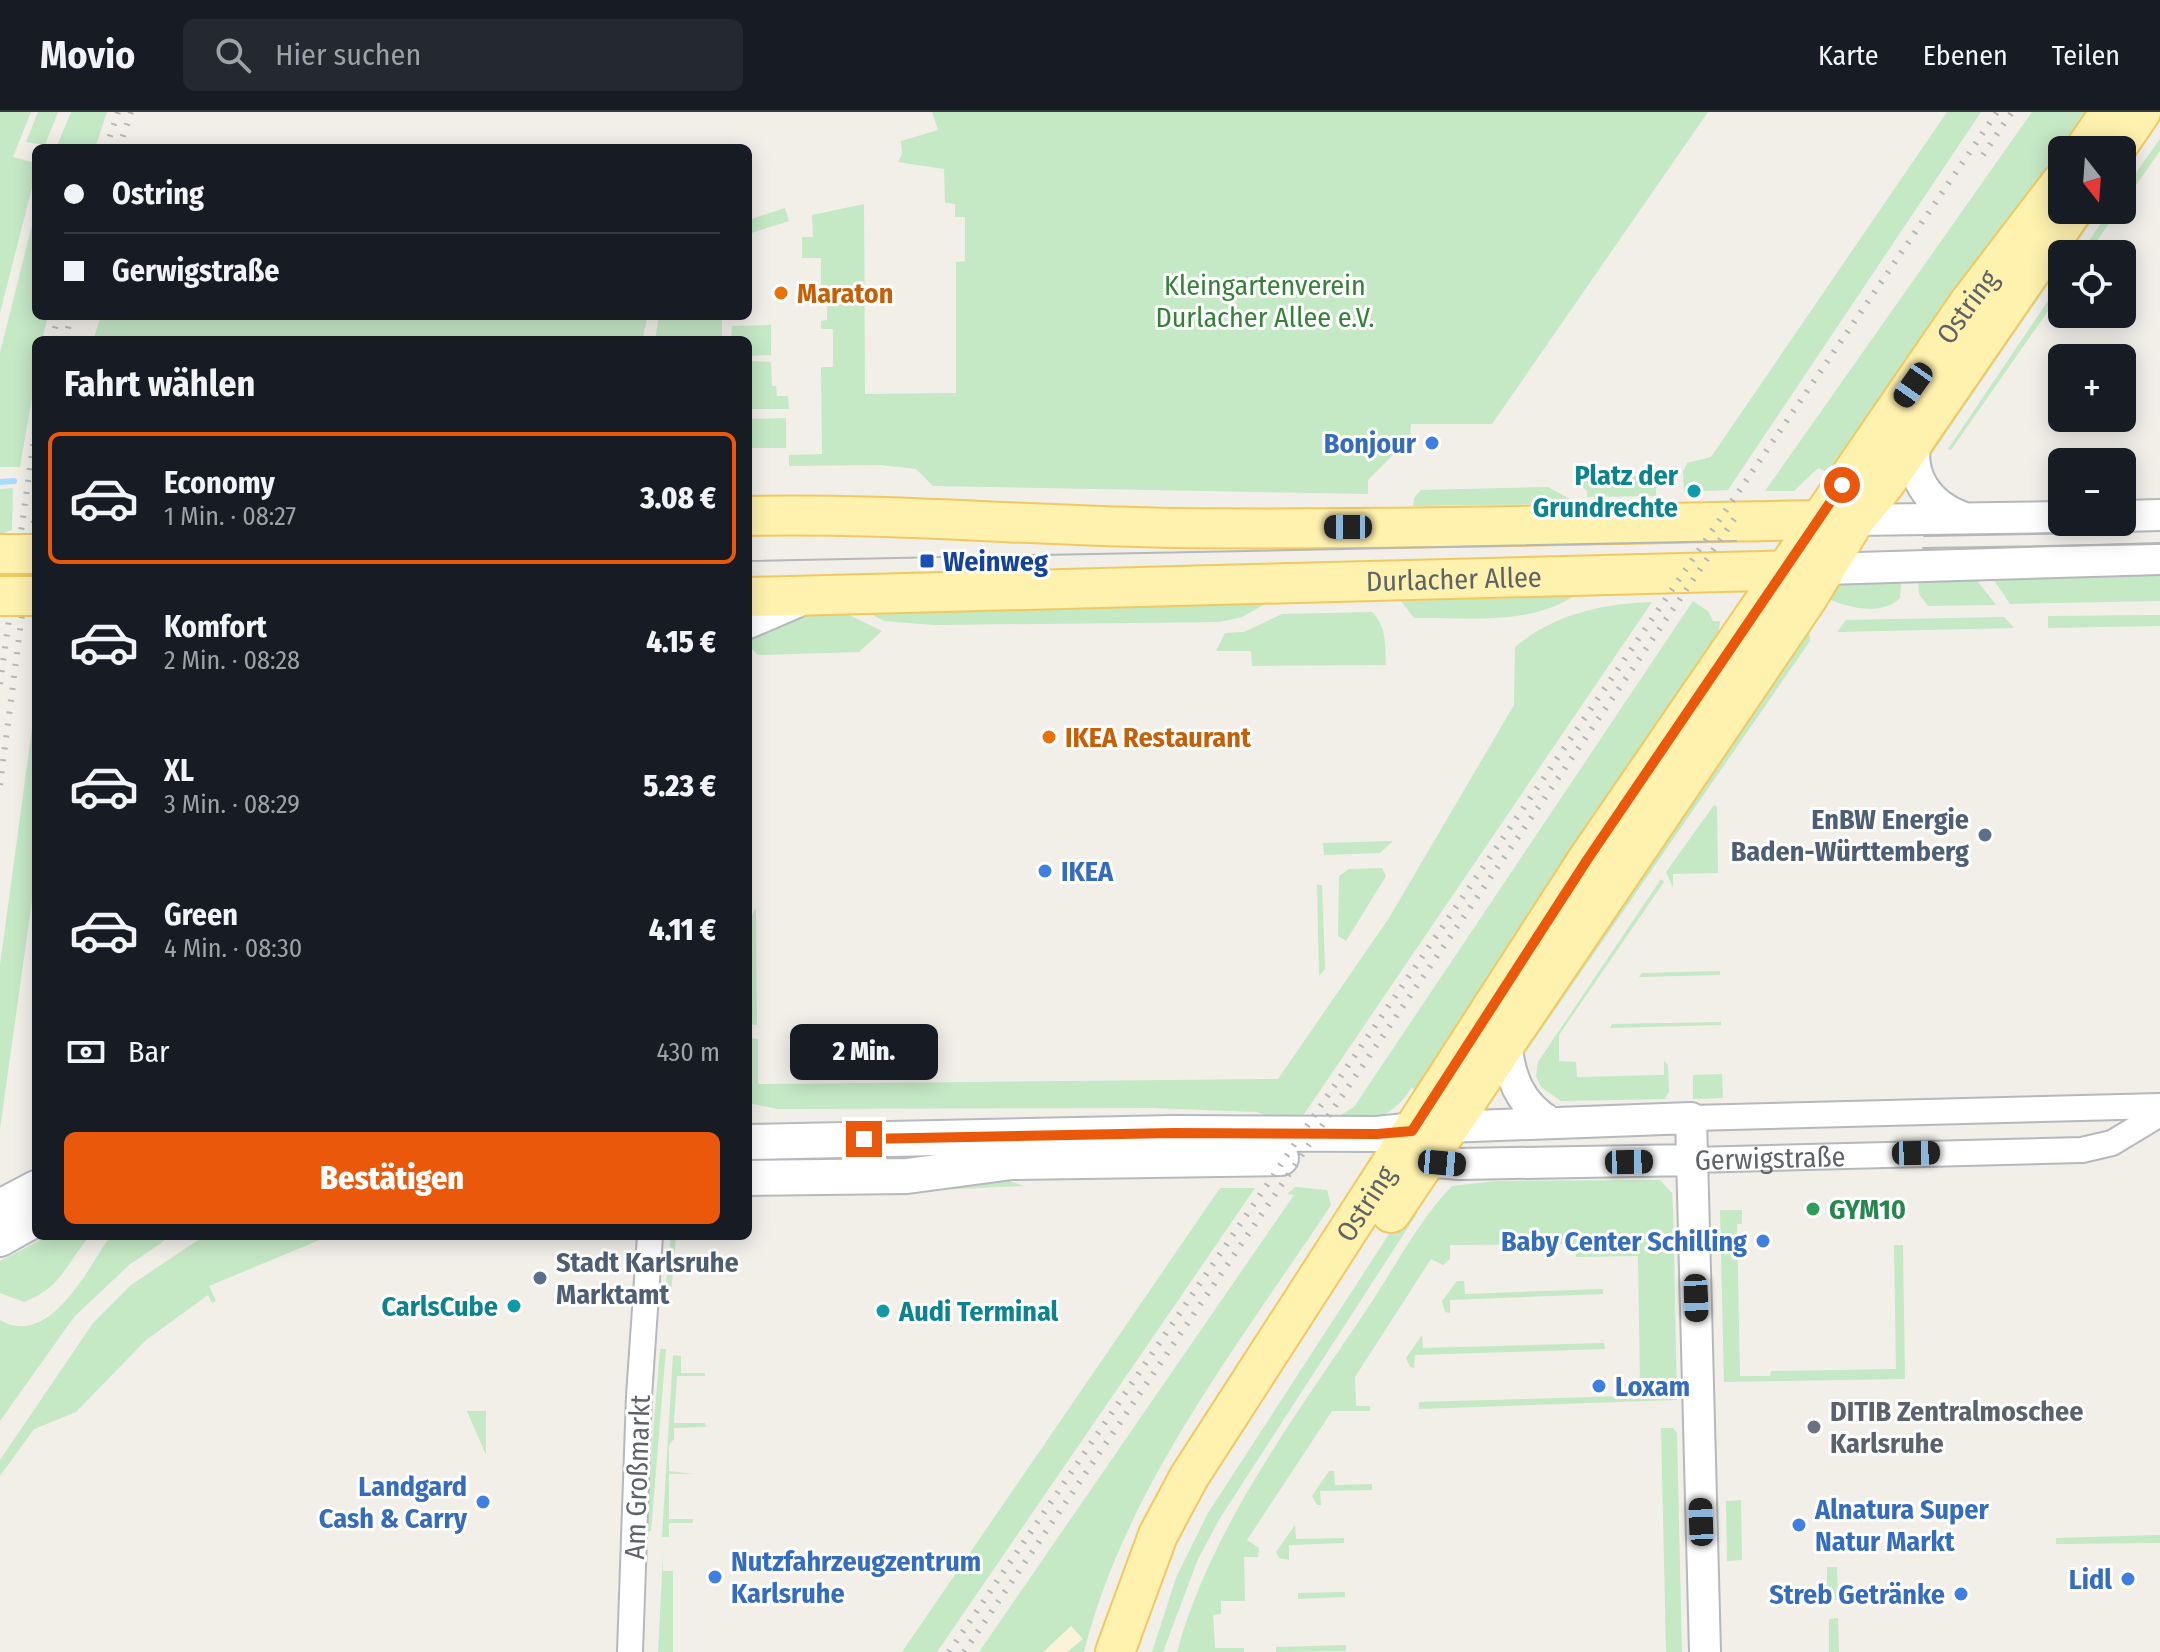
<!DOCTYPE html>
<html lang="de">
<meta charset="utf-8">
<style>
:root{--surface:#171b24;--page:#242831;--text:#f1f3f6;--muted:#9ea1a6;--line:#363941;--accent:#ea580c}
body{margin:0;font-family:"Fira Sans Condensed",sans-serif;background:var(--page);color:var(--text);height:100vh;display:flex;flex-direction:column;font-size:30px;white-space:nowrap}
*{box-sizing:border-box;margin:0}
p{font-size:26px;color:var(--muted)}
.icon{flex:none;width:44px;height:44px;fill:none;stroke:currentColor;stroke-width:2;stroke-linecap:round;stroke-linejoin:round}
.map{position:relative;flex:1;overflow:hidden}
.details{position:absolute;left:32px;top:224px;width:720px;height:904px;display:flex;flex-direction:column;background:var(--surface);border-radius:12px;box-shadow:0 4px 20px #0003}
.details>*{flex:none}
.banner{position:absolute;left:32px;top:32px;width:720px;height:176px;border-radius:12px;box-shadow:0 4px 20px #0003;display:grid;align-content:center;height:176px;padding:0 32px;background:var(--surface)}
.needle{width:52px;rotate:163deg}
.tools{position:absolute;left:2048px;top:24px;display:grid;gap:16px}
.tools a{display:grid;place-items:center;width:88px;height:88px;border-radius:12px;background:var(--surface);box-shadow:0 4px 20px #0003;font-size:40px}
.end{position:absolute;width:36px;height:36px;margin:-18px;border:10px solid #ea580c;background:#fff;box-shadow:0 0 0 4px #fff}
.from{border-radius:50%}
.bubble{position:absolute;height:56px;border-radius:12px;background:var(--surface);box-shadow:0 4px 20px #0003;font-size:26px;font-weight:800;line-height:56px;text-align:center}
.car{position:absolute;width:24px;height:48px;margin:-24px -12px;border-radius:10px;box-shadow:0 0 6px 2px #0007;background:linear-gradient(#222 24%,#8ab4d8 0 40%,#222 0 76%,#8ab4d8 0 86%,#222 0)}
.banner b{display:flex;align-items:center;gap:28px;height:76px;font-size:30px}
.banner b+b{border-top:2px solid var(--line)}
.banner i{width:20px;height:20px;background:var(--text)}
ul{padding:0;list-style:none}
li{display:flex;align-items:center;gap:24px;height:132px;margin:0 16px 12px;padding:0 16px;border:4px solid transparent;border-radius:12px}
li div{flex:1}
li b{display:block;font-size:30px}
li em{font-style:normal;font-weight:800}
li.selected{border-color:var(--accent)}
li>.icon{width:72px;height:72px;stroke-width:1.5}
h2{padding:0 32px;font-size:36px;line-height:96px}
.pay{display:flex;align-items:center;gap:20px;height:88px;padding:0 32px;font-size:30px}
.pay p{margin-inline-start:auto}
.button{display:flex;gap:16px;margin-top:auto;padding:16px 32px}
.button a{flex:1;height:92px;border-radius:12px;background:var(--accent);color:#fff;font-size:32px;font-weight:800;line-height:92px;text-align:center}
header{display:flex;align-items:center;gap:48px;box-sizing:border-box;height:112px;padding:0 40px;background:var(--surface);border-bottom:2px solid var(--line)}
header strong{font-size:38px}
nav{display:flex;gap:44px;margin-inline-start:auto;font-size:28px}
.search{width:560px;height:72px;background:var(--page);display:flex;align-items:center;gap:20px;box-sizing:border-box;padding:0 28px;border-radius:12px;color:var(--muted);font-size:30px}
.map>svg:first-child{display:block}
</style>
<header>
<strong>Movio</strong>
<div class="search"><svg class="icon" aria-label="search" viewBox="0 0 24 24"><circle cx="10" cy="10" r="6"/><path d="M15 15l6 6"/></svg>Hier suchen</div>
<nav><a>Karte</a><a>Ebenen</a><a>Teilen</a></nav>
</header>
<div class="map">
<svg width="2160" height="1540" viewBox="0 0 2160 1540">
<rect width="100%" height="100%" fill="#f1efe8"/>
<!-- green -->
<path fill="#c5e8c5" d="M0,0H31L13,45L36,51V60L0,201Z
M38,0H58L45,33L26,30Z
M71,0H107L95,36H56Z
M932,0H1708L1492,312H1411L1410,326L1368,368V382L933,374L916,357L880,353L789,354V343L822,342L821,255H833V217H821V209L827,208V193L821,192V146H802V125H813L812,103L864,92L865,282L956,281V150L965,149V105H955V92L945,91L944,57L898,50L902,42L901,29L938,18Z
M1947,0H1981L1728,378L1684,380L1683,360L1687,351L1711,345Z
M2032,0H2098L2072,38H2062V52L1943,194L1829,361L1818,356L1794,379H1765Z
M2160,27V39L2122,93V80Z
M785,96L789,109L748,122V108Z
M36,97V204H48L42,228H36V263L20,355H0V241Z
M2084,98H2099L2069,142H2062V152L1924,353V346Z
M2110,98H2118L2088,142H2080Z
M2062,168V179L1951,338L1948,337Z
M101,204H648L642,228H93Z
M659,204H722V228H655Z
M771,213V243L748,244V228H731L732,214Z
M748,249L771,250L772,274H776L777,284H788L789,297H748Z
M786,306V336H748V307Z
M1656,364V384L1587,385V379L1573,365Z
M1548,375L1572,388L1570,392L1413,394L1414,386L1421,378Z
M13,376L12,418L0,422V377Z
M2160,459V489L2010,492L1989,461Z
M1918,462H1972L1996,493L1928,494L1919,482Z
M1902,463L1900,486C1880,506 1843,494 1821,484L1845,468Z
M1574,484C1528,514 1467,505 1414,506L1401,489Z
M1693,489L1708,499L1713,509H1720L1717,538L1421,978L1411,976C1399,999 1364,1021 1339,1004L1354,995Z
M1269,490L1242,505L1220,510L934,513L884,509L861,497Z
M1652,490L1300,1008L1277,1007L1257,1000L1153,996L778,997L748,991V926L758,927V972L1278,967L1389,806L1514,593L1515,535C1554,502 1602,492 1652,490Z
M1372,500C1387,515 1385,533 1386,553L1252,554L1251,539H1216L1225,521L1244,520L1282,502Z
M845,501L882,519L859,540L758,543L748,533V520L780,503Z
M2160,503V514L2048,516V504Z
M2004,505L2014,516L1837,520L1846,508Z
M1809,512L1810,529L1519,950L1520,934Z
M36,587V760L0,1017V853Z
M1714,693L1717,695L1718,761L1673,762V776L1666,760Z
M1393,729L1380,741L1324,743L1323,731Z
M1382,756L1386,764L1346,829L1338,824L1339,764L1349,757Z
M1661,767L1664,770L1559,923V949L1576,950L1577,965L1664,963V949L1668,953L1669,980L1665,987L1561,989L1541,975L1536,964L1538,950Z
M1317,773H1322L1325,857L1319,864Z
M756,796L757,913L748,912V810Z
M1720,859V863L1639,865L1642,861Z
M1721,910V913L1610,916L1612,912Z
M1722,962L1723,986L1693,987V963Z
M1004,1067L1024,1074L934,1078Z
M1660,1068L1672,1081L1673,1096L1677,1288L1419,1297V1290L1625,1284V1272L1640,1271L1638,1144L1576,1145L1575,1132L1450,1133V1147L1443,1153L1431,1147L1355,1265L1356,1294H1370V1299H1332L1247,1428L1259,1436L1258,1445H1244L1245,1489H1221V1502L1213,1503L1215,1536H1244V1540H1177C1212,1413 1296,1304 1369,1194C1395,1155 1419,1108 1452,1074L1497,1069Z
M1295,1075L1327,1078L1331,1093C1239,1232 1125,1376 1084,1540H979L1294,1083L1287,1082Z
M1220,1076H1255L937,1540H902Z
M1720,1098H1742V1112H1737L1740,1264H1770L1771,1259L1896,1257L1894,1133H1903L1905,1267L1724,1270Z
M1404,1099L1418,1100L1220,1406L1198,1447L1163,1540H1152L1176,1466L1208,1401Z
M48,1124H90C65,1152 63,1175 24,1190L0,1181V1149Z
M110,1124H171L129,1153L74,1205L0,1309V1208C49,1237 88,1157 110,1124Z
M204,1124H329L209,1174L216,1189L212,1191L208,1183L146,1228L76,1300L34,1317L0,1364V1348L93,1211L131,1173Z
M671,1124H676L671,1182H665Z
M1457,1169H1464L1465,1182L1603,1177V1182L1450,1188V1201L1445,1200L1442,1189Z
M1422,1223L1423,1236L1604,1231L1605,1237L1415,1243L1414,1256L1410,1255L1406,1246Z
M660,1237H666L651,1419H645Z
M673,1243L681,1244V1261H705V1264H677L674,1311H705L706,1315L674,1316V1327L669,1333V1359L693,1362H669V1407H693V1411H669V1425H662Z
M467,1299H486V1343Z
M1661,1316H1673L1677,1321L1682,1540H1666Z
M1329,1359H1334L1335,1373L1372,1372V1378L1320,1379L1321,1393H1317L1312,1384Z
M1741,1388L1742,1448L1727,1449L1726,1389Z
M1295,1413L1296,1427L1344,1426V1431L1289,1433V1448L1279,1446L1276,1440Z
M2160,1423V1431L2056,1432V1426Z
M663,1443V1459H673V1540H658Z
M1827,1455H1837L1838,1488H1827Z
M1345,1480V1485L1298,1487V1481Z
M1838,1506L1839,1540H1829V1507Z
M1346,1533V1539L1276,1540V1535Z"/>
<!-- sand -->
<path fill="#fbf3d9" d="M1071,1514L1083,1527L1067,1540H1043Z"/>
<g fill="none" stroke-linecap="round" stroke-linejoin="round">
<!-- stream -->
<path stroke="#aadaff" stroke-width="6" d="M0,370L14,369"/>
<defs>
<g id="minor">
<path d="M1691,1006L2160,994"/>
<path id="s1" d="M1692,1048L2082,1038L2112,1031L2160,1002"/>
<path d="M630,1540L639,1284L650,1124"/>
</g>
<path id="tertiary" d="M1916,326C1908,363 1927,392 1962,405
M2122,404L2160,403
M1855,408L2062,405
M1825,457L2160,447
M1506,928C1509,964 1519,992 1551,1011
M1447,1015L1691,1006L1705,1540
M1425,1049L1460,1052L1692,1048"/>
<path id="secondary" d="M748,509L799,487
M748,1030L1173,1021L1377,1022L1435,1016
M748,1066L907,1064L1012,1050L1281,1046
M0,1095L36,1076
M0,1127L36,1107"/>
<g id="primary">
<path d="M2084,38L2110,0"/>
<path d="M2115,38L2141,0"/>
<path d="M748,404C891,401 1034,414 1177,416C1391,418 1605,412 1819,408"/>
<path id="s2" d="M748,485L1802,458"/>
<path d="M1391,1101L1809,484L1855,408L1884,373L2073,98"/>
<path id="s3" d="M1115,1540L1158,1423L1189,1365L1587,748L1968,192L2062,69"/>
</g>
</defs>
<!-- minor casing -->
<use href="#minor" stroke="#b5b8bc" stroke-width="28"/>
<!-- tertiary casing -->
<use href="#tertiary" stroke="#b5b8bc" stroke-width="34"/>
<!-- secondary casing -->
<use href="#secondary" stroke="#b6babf" stroke-width="38"/>
<!-- primary casing -->
<use href="#primary" stroke="#f2c960" stroke-width="42"/>
<!-- minor -->
<use href="#minor" stroke="#fff" stroke-width="24"/>
<!-- tertiary -->
<use href="#tertiary" stroke="#fff" stroke-width="30"/>
<!-- secondary -->
<use href="#secondary" stroke="#fff" stroke-width="34"/>
<!-- primary -->
<use href="#primary" stroke="#fff2af" stroke-width="38"/>
<!-- tram -->
<path stroke="#b6b7b8" stroke-width="2" d="M1924,424L2096,421
M1923,436L2160,432
M748,449L1736,429
M0,458L36,457"/>
<!-- rail -->
<path stroke="#b6b7b8" stroke-width="6" stroke-dasharray="2 10" stroke-linecap="butt" d="M106,36L118,0
M119,36L131,0
M1983,43L2012,0
M52,228L58,204
M65,228L71,204
M0,572L36,312
M0,673L36,394
M949,1540L1997,0
M964,1540L1739,400"/>
<defs>
<path id="primary-bridge" d="M0,442H36
M0,484H36"/>
</defs>
<!-- primary-bridge casing -->
<use href="#primary-bridge" stroke="#f2c960" stroke-width="42" stroke-linecap="butt"/>
<!-- primary-bridge -->
<use href="#primary-bridge" stroke="#fff2af" stroke-width="38"/>
</g>
<g fill="none" stroke-linecap="round" stroke-linejoin="round">
<!-- route -->
<path stroke="#ea580c" stroke-width="10" d="M864,1027L1173,1021L1377,1022L1412,1019L1587,748L1842,373"/>
</g>
<!-- markers -->
<g fill="#e8710a" stroke="#fff" stroke-width="3">
<circle cx="781" cy="181" r="8"/>
<circle cx="1049" cy="625" r="8"/>
</g>
<g fill="#3f7fe0" stroke="#fff" stroke-width="3">
<circle cx="1432" cy="331" r="8"/>
<circle cx="1045" cy="759" r="8"/>
<circle cx="1763" cy="1129" r="8"/>
<circle cx="1599" cy="1274" r="8"/>
<circle cx="483" cy="1390" r="8"/>
<circle cx="1799" cy="1413" r="8"/>
<circle cx="715" cy="1465" r="8"/>
<circle cx="2128" cy="1467" r="8"/>
<circle cx="1961" cy="1482" r="8"/>
</g>
<g fill="#0f9aa8" stroke="#fff" stroke-width="3">
<circle cx="1694" cy="379" r="8"/>
<circle cx="514" cy="1194" r="8"/>
<circle cx="883" cy="1199" r="8"/>
</g>
<rect fill="#1a4fb4" stroke="#fff" stroke-width="3" x="919" y="441" width="16" height="16" rx="4"/>
<g fill="#5c6f8a" stroke="#fff" stroke-width="3">
<circle cx="1985" cy="723" r="8"/>
<circle cx="540" cy="1166" r="8"/>
</g>
<circle fill="#2e9e5b" stroke="#fff" stroke-width="3" cx="1813" cy="1097" r="8"/>
<circle fill="#6b7280" stroke="#fff" stroke-width="3" cx="1814" cy="1315" r="8"/>
<g text-anchor="middle" stroke-width="6" stroke-linejoin="round" paint-order="stroke">
<!-- park labels -->
<g font-size="28" fill="#348238" stroke="#fff">
<text x="1265" y="183">Kleingartenverein<tspan x="1265" dy="32">Durlacher Allee e.V.</tspan></text>
</g>
<!-- food labels -->
<g font-size="28" font-weight="bold" fill="#c56008" stroke="#fff" text-anchor="start">
<text x="797" y="191">Maraton</text>
<text x="1065" y="635">IKEA Restaurant</text>
</g>
<!-- street labels -->
<g font-size="28" fill="#5f6368" stroke="#fff">
<text dy="10" stroke="none"><textPath href="#s3" startOffset="1596">Ostring</textPath></text>
<text dy="10" stroke="none"><textPath href="#s2" startOffset="706">Durlacher Allee</textPath></text>
<text dy="10" stroke="none"><textPath href="#s1" startOffset="78">Gerwigstraße</textPath></text>
<text dy="10" stroke="none"><textPath href="#s3" startOffset="516">Ostring</textPath></text>
<text transform="translate(637 1365) rotate(-88)" y="10">Am Großmarkt</text>
</g>
<!-- shop labels -->
<g font-size="28" font-weight="bold" fill="#366cbe" stroke="#fff" text-anchor="end">
<text x="1416" y="341">Bonjour</text>
<text x="1061" y="769" text-anchor="start">IKEA</text>
<text x="1747" y="1139">Baby Center Schilling</text>
<text x="1615" y="1284" text-anchor="start">Loxam</text>
<text x="467" y="1384">Landgard<tspan x="467" dy="32">Cash &amp; Carry</tspan></text>
<text x="1815" y="1407" text-anchor="start">Alnatura Super<tspan x="1815" dy="32">Natur Markt</tspan></text>
<text x="731" y="1459" text-anchor="start">Nutzfahrzeugzentrum<tspan x="731" dy="32">Karlsruhe</tspan></text>
<text x="2112" y="1477">Lidl</text>
<text x="1945" y="1492">Streb Getränke</text>
</g>
<!-- culture labels -->
<g font-size="28" font-weight="bold" fill="#0d838f" stroke="#fff" text-anchor="end">
<text x="1678" y="373">Platz der<tspan x="1678" dy="32">Grundrechte</tspan></text>
<text x="498" y="1204">CarlsCube</text>
<text x="899" y="1209" text-anchor="start">Audi Terminal</text>
</g>
<!-- transit labels -->
<g font-size="28" font-weight="bold" fill="#164399" stroke="#fff" text-anchor="start">
<text x="943" y="459">Weinweg</text>
</g>
<!-- service labels -->
<g font-size="28" font-weight="bold" fill="#4e5e75" stroke="#fff" text-anchor="end">
<text x="1969" y="717">EnBW Energie<tspan x="1969" dy="32">Baden-Württemberg</tspan></text>
<text x="556" y="1160" text-anchor="start">Stadt Karlsruhe<tspan x="556" dy="32">Marktamt</tspan></text>
</g>
<!-- leisure labels -->
<g font-size="28" font-weight="bold" fill="#27864d" stroke="#fff" text-anchor="start">
<text x="1829" y="1107">GYM10</text>
</g>
<!-- worship labels -->
<g font-size="28" font-weight="bold" fill="#5b616d" stroke="#fff" text-anchor="start">
<text x="1830" y="1309">DITIB Zentralmoschee<tspan x="1830" dy="32">Karlsruhe</tspan></text>
</g>
</g>
</svg>
<div class="tools">
<a><svg class="needle" viewBox="-14 -14 28 28"><path d="M0-13l5 13h-10z" fill="#e53935"/><path d="M0 13l5-13h-10z" fill="#9ea1a6"/></svg></a>
<a><svg class="icon" aria-label="locate" viewBox="0 0 24 24"><circle cx="12" cy="12" r="6"/><path d="M12 2v4M12 18v4M2 12h4M18 12h4"/></svg></a>
<a>+</a>
<a>−</a>
</div>
<i class="end from" style="left:1842px;top:373px"></i>
<i class="end" style="left:864px;top:1027px"></i>
<div class="bubble" style="left:790px;top:912px;width:148px">2 Min.</div>
<i class="car" style="left:1913px;top:273px;rotate:215deg"></i>
<i class="car" style="left:1348px;top:415px;rotate:270deg"></i>
<i class="car" style="left:1916px;top:1041px;rotate:89deg"></i>
<i class="car" style="left:1629px;top:1050px;rotate:89deg"></i>
<i class="car" style="left:1442px;top:1051px;rotate:95deg"></i>
<i class="car" style="left:1696px;top:1186px;rotate:178deg"></i>
<i class="car" style="left:1701px;top:1410px;rotate:358deg"></i>
<div class="banner">
<b><i class="from"></i>Ostring</b>
<b><i></i>Gerwigstraße</b>
</div>
<section class="details">
<h2>Fahrt wählen</h2>
<ul>
<li class="selected"><svg class="icon" aria-label="car" viewBox="0 0 24 24"><path d="M5 17H2v-5l4-1 3-4h7l3 4 3 1v5h-3M9 17h6M6 11h13"/><circle cx="7" cy="17" r="2"/><circle cx="17" cy="17" r="2"/></svg><div><b>Economy</b><p>1 Min. · 08:27</p></div><em>3.08 €</em></li>
<li><svg class="icon" aria-label="car" viewBox="0 0 24 24"><path d="M5 17H2v-5l4-1 3-4h7l3 4 3 1v5h-3M9 17h6M6 11h13"/><circle cx="7" cy="17" r="2"/><circle cx="17" cy="17" r="2"/></svg><div><b>Komfort</b><p>2 Min. · 08:28</p></div><em>4.15 €</em></li>
<li><svg class="icon" aria-label="car" viewBox="0 0 24 24"><path d="M5 17H2v-5l4-1 3-4h7l3 4 3 1v5h-3M9 17h6M6 11h13"/><circle cx="7" cy="17" r="2"/><circle cx="17" cy="17" r="2"/></svg><div><b>XL</b><p>3 Min. · 08:29</p></div><em>5.23 €</em></li>
<li><svg class="icon" aria-label="car" viewBox="0 0 24 24"><path d="M5 17H2v-5l4-1 3-4h7l3 4 3 1v5h-3M9 17h6M6 11h13"/><circle cx="7" cy="17" r="2"/><circle cx="17" cy="17" r="2"/></svg><div><b>Green</b><p>4 Min. · 08:30</p></div><em>4.11 €</em></li>
</ul>
<div class="pay"><svg class="icon" aria-label="cash" viewBox="0 0 24 24"><path d="M3 7h18v10H3z"/><circle cx="12" cy="12" r="2"/></svg>Bar<p>430 m</p></div>
<div class="button"><a>Bestätigen</a></div>
</section>
</div>
